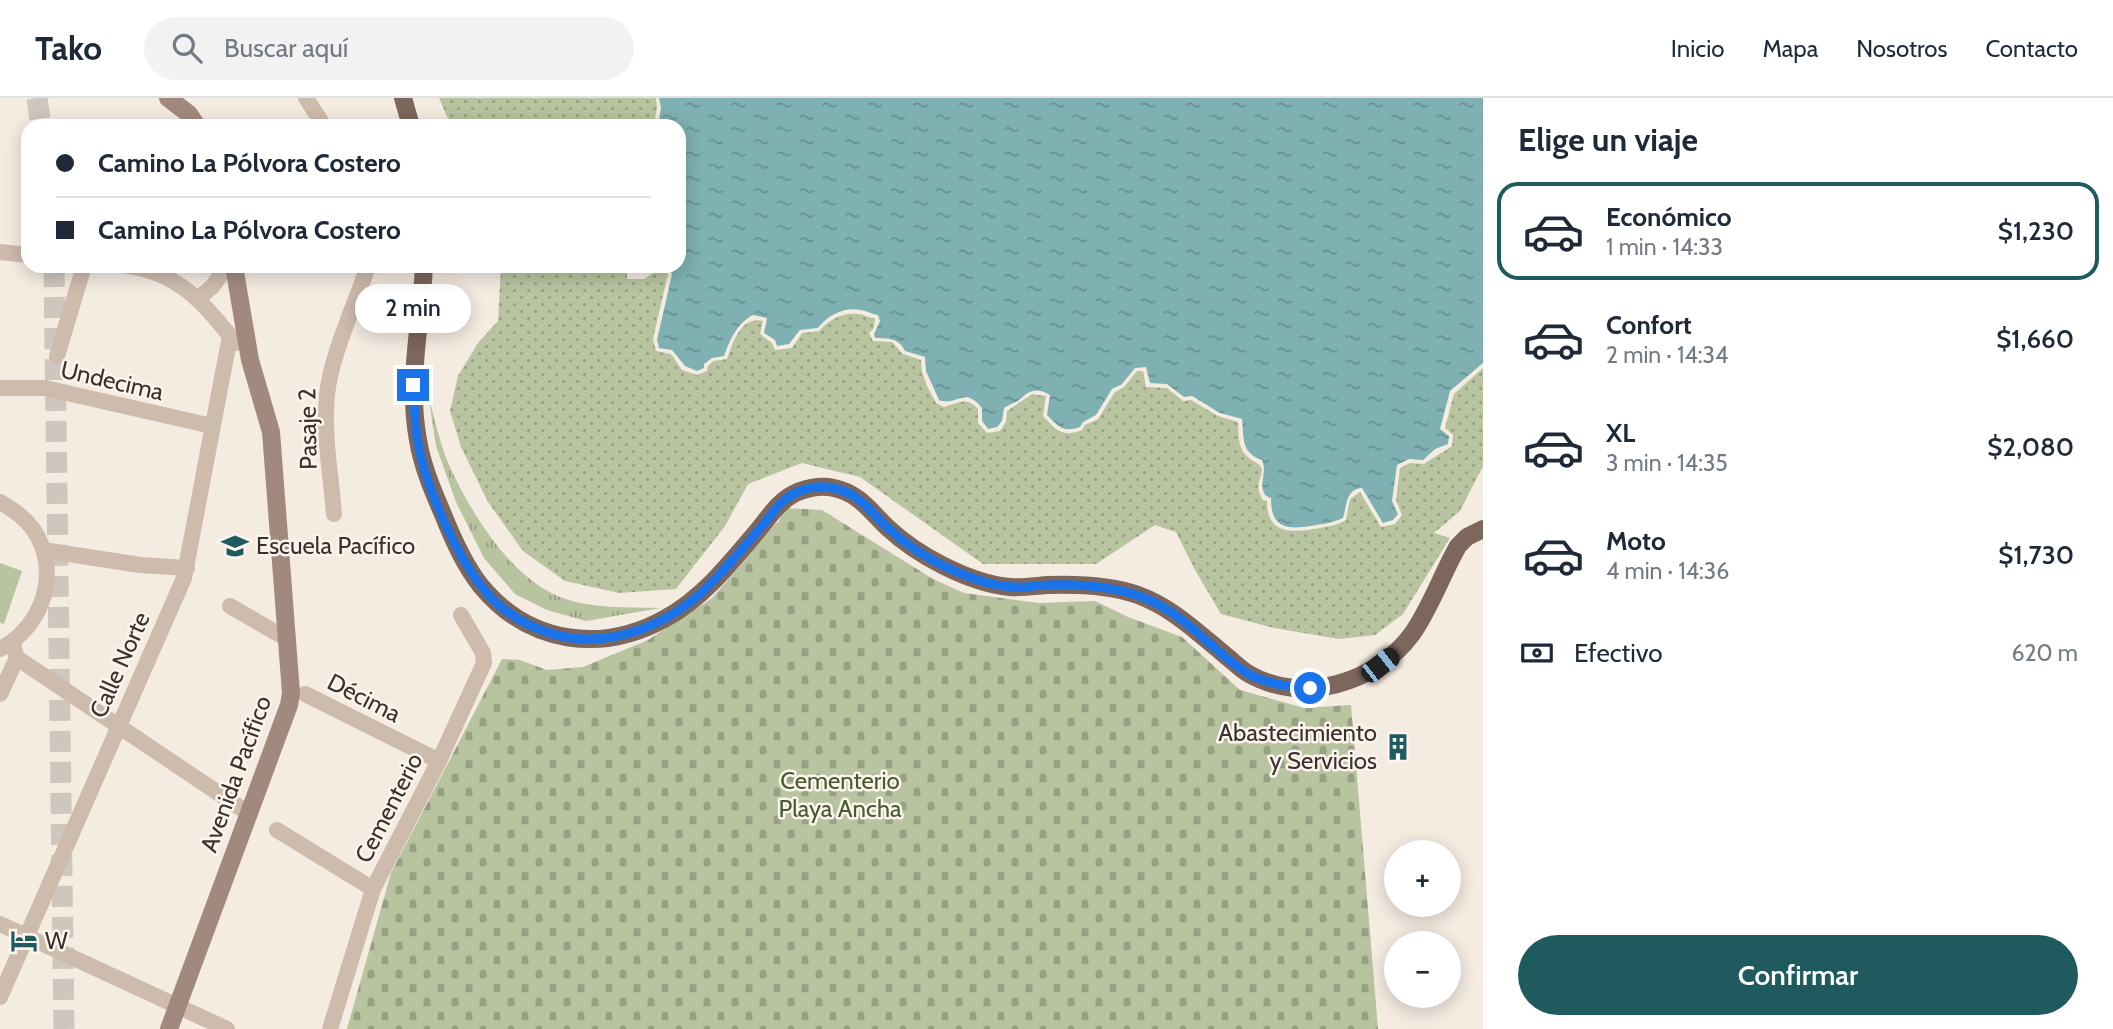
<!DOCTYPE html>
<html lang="es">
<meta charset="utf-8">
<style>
:root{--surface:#fff;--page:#f2f2f3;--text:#1f2937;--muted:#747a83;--line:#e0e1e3;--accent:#1f5a5e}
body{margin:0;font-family:Cabin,sans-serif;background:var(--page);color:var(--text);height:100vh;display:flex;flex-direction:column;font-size:26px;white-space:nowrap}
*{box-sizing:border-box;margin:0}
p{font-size:23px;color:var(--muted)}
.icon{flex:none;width:38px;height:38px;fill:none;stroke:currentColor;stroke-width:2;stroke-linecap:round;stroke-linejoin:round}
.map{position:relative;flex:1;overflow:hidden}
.details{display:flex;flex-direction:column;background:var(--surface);width:630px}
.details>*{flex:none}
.top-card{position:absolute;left:21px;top:21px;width:665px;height:154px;border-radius:21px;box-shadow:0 4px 18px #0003;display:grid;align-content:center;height:154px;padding:0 35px;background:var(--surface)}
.tools{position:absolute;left:1384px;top:742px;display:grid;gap:14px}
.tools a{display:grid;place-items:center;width:77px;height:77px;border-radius:50%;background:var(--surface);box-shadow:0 4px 18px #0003;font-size:35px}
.end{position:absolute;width:32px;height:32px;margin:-16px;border:9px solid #1a73e8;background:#fff;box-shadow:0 0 0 4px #fff}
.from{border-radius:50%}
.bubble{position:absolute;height:49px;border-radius:24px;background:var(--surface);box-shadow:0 4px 18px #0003;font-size:23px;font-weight:600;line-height:49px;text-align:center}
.car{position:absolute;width:21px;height:42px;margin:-21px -10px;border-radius:9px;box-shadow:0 0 5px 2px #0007;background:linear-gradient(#222 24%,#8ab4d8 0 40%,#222 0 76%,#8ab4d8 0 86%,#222 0)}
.top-card b{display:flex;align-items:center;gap:24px;height:66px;font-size:26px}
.top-card b+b{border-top:2px solid var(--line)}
.top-card i{width:18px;height:18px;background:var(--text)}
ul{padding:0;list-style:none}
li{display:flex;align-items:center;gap:21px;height:98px;margin:0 14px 10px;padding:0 21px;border:4px solid transparent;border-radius:21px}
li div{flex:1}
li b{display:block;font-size:26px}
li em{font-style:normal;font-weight:600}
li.on{border-color:var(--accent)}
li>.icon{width:63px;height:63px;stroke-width:1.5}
h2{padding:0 35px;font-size:32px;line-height:84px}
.pay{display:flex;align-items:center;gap:18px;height:77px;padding:0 35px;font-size:26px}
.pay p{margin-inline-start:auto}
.button{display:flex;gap:14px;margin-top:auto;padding:14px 35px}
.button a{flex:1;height:80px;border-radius:42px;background:var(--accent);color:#fff;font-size:28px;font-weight:600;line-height:80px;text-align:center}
header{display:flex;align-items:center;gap:42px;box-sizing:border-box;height:98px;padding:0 35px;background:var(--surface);border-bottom:2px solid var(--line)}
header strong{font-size:33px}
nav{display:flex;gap:38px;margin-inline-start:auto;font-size:24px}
.search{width:490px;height:63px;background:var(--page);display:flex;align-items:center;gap:18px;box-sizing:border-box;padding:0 24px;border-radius:38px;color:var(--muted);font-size:26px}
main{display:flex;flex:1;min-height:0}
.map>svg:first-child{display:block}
</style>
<header>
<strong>Tako</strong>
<div class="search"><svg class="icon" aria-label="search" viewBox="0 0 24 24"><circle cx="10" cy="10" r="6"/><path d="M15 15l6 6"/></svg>Buscar aquí</div>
<nav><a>Inicio</a><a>Mapa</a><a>Nosotros</a><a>Contacto</a></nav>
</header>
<main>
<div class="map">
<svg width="1483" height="931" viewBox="0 0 1483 931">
<defs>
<pattern id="grass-tufts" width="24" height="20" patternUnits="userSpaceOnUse" patternTransform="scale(1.75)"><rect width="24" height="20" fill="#b8c4a0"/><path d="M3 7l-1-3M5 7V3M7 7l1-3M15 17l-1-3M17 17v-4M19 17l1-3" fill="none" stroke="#97a083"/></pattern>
<pattern id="cemetery-stones" width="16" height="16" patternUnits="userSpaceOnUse" patternTransform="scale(1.75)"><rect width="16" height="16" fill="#b8c4a0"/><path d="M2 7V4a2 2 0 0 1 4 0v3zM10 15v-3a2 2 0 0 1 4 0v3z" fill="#97a083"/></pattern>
<pattern id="park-dots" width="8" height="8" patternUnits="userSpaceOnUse" patternTransform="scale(1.75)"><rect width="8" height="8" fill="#b8c4a0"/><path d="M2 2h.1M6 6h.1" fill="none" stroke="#97a083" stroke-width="1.8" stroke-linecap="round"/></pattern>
<pattern id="water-ripples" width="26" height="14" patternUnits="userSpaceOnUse" patternTransform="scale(1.75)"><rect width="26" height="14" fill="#7fb0b2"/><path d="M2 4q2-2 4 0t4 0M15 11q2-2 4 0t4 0" fill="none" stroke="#699091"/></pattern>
</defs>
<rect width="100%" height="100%" fill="#f4ebe1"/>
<!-- grass -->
<path fill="url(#grass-tufts)" d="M429,302C435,321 439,341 446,360C467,409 508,478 560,499C591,511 629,509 661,510L586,523L547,512L515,496L484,460L456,404L436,348Z"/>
<!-- cemetery -->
<path fill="url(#cemetery-stones)" d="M785,410L822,412L933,481L964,495L1039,505L1095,503L1128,519L1182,539L1240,592L1304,610L1351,607L1378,931H347L391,775L502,561L520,562L547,572L583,569L648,542L712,500L751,455L761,437L779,423Z"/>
<!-- park -->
<path fill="url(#park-dots)" d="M439,0H656L657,9L654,28H451Z
M501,168H627V181H644L659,171L665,170L668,176L653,241L656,253L671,256L682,272L697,277L707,273L708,268L713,263L727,261C733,244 741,218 763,223L760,236L772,245L775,252L792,250L802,235L819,233C830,221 842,214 859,216C866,217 868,220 875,220L874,230L869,235L873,243L892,244L903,256L921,262L922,274L927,288L936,305L944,309C958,305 967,298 978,311V325L987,335L1000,333L1006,324L1007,313L1032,296L1046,298L1043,318C1057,332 1061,340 1082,332L1085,327L1098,321L1115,294L1124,289L1137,273H1143L1146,289L1167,290L1183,303L1191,302L1218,318L1238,324C1239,336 1237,350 1248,359C1254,365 1258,363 1262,371C1261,384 1254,387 1263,402L1267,403C1267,435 1288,435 1314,431C1326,429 1335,428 1346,422L1350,401L1360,394L1381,429L1395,426L1402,417L1396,402L1400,370L1410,365L1424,366C1433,359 1443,355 1452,348L1453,337L1445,330L1454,296L1483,270V368L1460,413L1434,435L1450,440L1403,516L1375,537L1339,541L1274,530L1221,516L1195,472L1176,434L1155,427L1096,466H983L860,379L802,365L748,386L725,428L676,491L619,495L565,483L523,453L488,404L461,349L450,313L458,278L478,245L498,223Z"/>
<!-- pitch -->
<path fill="#b8c4a0" d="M0,465L22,473L4,526L0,525Z"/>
<!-- water -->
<path fill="url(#water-ripples)" d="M659,0H1483V265L1450,293L1440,331L1449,338L1448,346L1435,351L1423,362L1409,361L1397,367L1392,403L1398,416L1393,422L1383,425L1362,390C1346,391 1347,407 1343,420C1332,425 1322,426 1311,428C1285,432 1271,429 1271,400L1266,398C1257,386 1268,376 1262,362C1241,355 1244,340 1242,321L1220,315L1192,298L1184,299L1167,286L1150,285L1146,269L1135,270L1122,286L1112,291L1096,317L1083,324L1080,329C1063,335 1058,328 1047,317L1050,297C1036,289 1030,292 1019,302C1015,305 1008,307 1004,310L1002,323L997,329L988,331L982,323V310C964,287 957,309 939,302L926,273L925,259L905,253C898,239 889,241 875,240L874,236L880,223L878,217C871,216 867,213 861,212C844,209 828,217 818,230L800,232L789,246L777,248L775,242L764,235L767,220L753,217C737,225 730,242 724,258L712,260L704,266V270L697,273L685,268L672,252L659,250L657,242L672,176L668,168H679V28H658L661,10Z"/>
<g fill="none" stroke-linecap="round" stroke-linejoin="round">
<!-- highway-tunnel -->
<path stroke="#cfc6bd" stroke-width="21" stroke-dasharray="21 10" stroke-linecap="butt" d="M37,0L41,28
M54,168L64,931"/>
<!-- street -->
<path stroke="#cdbbac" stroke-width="16" d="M306,0L324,28
M0,154L28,157
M128,168C180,175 204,206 236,245
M198,200L212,189L227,168
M57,258L84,168
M0,290H45L212,328
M0,404C13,411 24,419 33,431C62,473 43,529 0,551
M334,416C331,377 323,336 327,297C331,257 355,207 368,168
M43,452L140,467L187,470
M230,508L287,541
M12,544L17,560L248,715
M0,596L17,560
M305,596L439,663
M277,732L373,791
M0,826L227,931
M0,899L184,480L230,238
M330,931L373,791L439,663L484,565L483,555L461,517"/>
<!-- secondary -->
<path stroke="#a18a7d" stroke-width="18" d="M168,0L189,16L197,28
M169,931L289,607L291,595L271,334L250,262L234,168"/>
<!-- primary -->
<path stroke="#7d675c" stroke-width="18" d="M403,0L411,28
M424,168C421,227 407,283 418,342C422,367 432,391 442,414C452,439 464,467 481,488C529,546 602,556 666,520C704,499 732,463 759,431C769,419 777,406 790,398C803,390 820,387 834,390C859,395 871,414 888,430C905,446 924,458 944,468C964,478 987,487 1010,489C1022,490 1035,488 1048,487C1077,486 1110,487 1138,497C1173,510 1197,534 1225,557C1233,563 1240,571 1249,576C1303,607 1376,585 1412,536C1431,509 1442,476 1458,448L1467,439L1483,431"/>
</g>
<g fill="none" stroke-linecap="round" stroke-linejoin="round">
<!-- route -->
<path stroke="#1a73e8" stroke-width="9" d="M413,287C414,305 415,323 417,340C425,389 462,476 500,508C569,565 659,543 716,480C734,461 750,442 767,422C773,414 778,406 787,400C801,390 819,386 837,391C860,396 871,415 888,430C905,446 925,459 946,469C967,479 991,488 1014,489C1026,490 1037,487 1049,487C1080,486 1113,488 1142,499C1187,516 1209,551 1247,575C1266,586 1288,589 1310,590"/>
</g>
<!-- icons -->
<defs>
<symbol id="school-bare" viewBox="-9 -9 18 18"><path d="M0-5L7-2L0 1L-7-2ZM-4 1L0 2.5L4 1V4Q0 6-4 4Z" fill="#1f5a5e" stroke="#fbf5ee" stroke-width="2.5" paint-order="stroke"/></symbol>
<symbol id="building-bare" viewBox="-9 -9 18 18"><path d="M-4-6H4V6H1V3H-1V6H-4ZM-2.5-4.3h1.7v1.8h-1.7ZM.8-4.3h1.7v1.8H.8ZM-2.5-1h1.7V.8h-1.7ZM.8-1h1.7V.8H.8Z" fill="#1f5a5e" stroke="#fbf5ee" stroke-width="2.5" paint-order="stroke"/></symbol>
<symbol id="hotel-bare" viewBox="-9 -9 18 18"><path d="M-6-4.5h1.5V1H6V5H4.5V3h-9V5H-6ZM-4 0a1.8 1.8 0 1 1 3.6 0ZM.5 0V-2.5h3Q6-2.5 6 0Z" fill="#1f5a5e" stroke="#fbf5ee" stroke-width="2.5" paint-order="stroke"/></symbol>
</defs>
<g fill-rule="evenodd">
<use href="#school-bare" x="216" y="429" width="38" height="38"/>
<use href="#building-bare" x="1379" y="630" width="38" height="38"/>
<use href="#hotel-bare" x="5" y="824" width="38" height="38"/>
</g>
<g text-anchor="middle" stroke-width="5" stroke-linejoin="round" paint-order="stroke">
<!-- street labels -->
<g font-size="24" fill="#3b302b" stroke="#fbf5ee">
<text transform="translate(112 283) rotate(13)" y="8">Undecima</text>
<text transform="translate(308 331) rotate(-91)" y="8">Pasaje 2</text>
<text transform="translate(120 567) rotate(-66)" y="8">Calle Norte</text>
<text transform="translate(364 600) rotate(27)" y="8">Décima</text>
<text transform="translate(236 676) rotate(-70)" y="8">Avenida Pacífico</text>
<text transform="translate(389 710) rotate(-63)" y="8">Cementerio</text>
</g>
<!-- poi labels -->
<g font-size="24" fill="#3b302b" stroke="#fbf5ee" text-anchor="start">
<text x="256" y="456">Escuela Pacífico</text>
<text x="1377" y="643" text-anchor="end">Abastecimiento<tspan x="1377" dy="28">y Servicios</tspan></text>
<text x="45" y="851">W</text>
</g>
<!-- park labels -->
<g font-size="24" fill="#4a5a2e" stroke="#fbf5ee">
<text x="840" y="691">Cementerio<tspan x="840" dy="28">Playa Ancha</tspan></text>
</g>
</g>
</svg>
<div class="tools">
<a>+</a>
<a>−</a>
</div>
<i class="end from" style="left:1310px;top:590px"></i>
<i class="end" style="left:413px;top:287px"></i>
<div class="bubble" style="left:355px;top:186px;width:116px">2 min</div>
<i class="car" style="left:1380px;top:567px;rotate:52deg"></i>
<div class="top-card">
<b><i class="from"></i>Camino La Pólvora Costero</b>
<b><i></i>Camino La Pólvora Costero</b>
</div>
</div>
<section class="details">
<h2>Elige un viaje</h2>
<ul>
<li class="on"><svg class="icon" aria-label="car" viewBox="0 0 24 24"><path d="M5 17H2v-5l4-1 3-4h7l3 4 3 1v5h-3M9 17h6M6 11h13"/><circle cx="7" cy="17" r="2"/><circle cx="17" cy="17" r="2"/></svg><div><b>Económico</b><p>1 min · 14:33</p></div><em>$1,230</em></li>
<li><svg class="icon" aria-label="car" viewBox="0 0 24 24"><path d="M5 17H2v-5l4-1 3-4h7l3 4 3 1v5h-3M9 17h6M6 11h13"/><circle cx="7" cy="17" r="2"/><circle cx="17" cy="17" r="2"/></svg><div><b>Confort</b><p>2 min · 14:34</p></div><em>$1,660</em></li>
<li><svg class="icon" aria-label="car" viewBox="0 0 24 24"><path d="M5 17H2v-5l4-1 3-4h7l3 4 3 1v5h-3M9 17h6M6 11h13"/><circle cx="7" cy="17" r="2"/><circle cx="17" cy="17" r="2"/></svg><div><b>XL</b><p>3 min · 14:35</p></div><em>$2,080</em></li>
<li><svg class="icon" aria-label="car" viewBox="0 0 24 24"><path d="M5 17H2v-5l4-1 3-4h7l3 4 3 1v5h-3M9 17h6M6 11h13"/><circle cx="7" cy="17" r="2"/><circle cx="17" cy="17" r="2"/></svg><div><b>Moto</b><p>4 min · 14:36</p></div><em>$1,730</em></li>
</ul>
<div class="pay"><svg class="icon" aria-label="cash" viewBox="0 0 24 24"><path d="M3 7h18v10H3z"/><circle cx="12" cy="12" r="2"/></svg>Efectivo<p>620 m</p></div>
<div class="button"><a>Confirmar</a></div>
</section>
</main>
